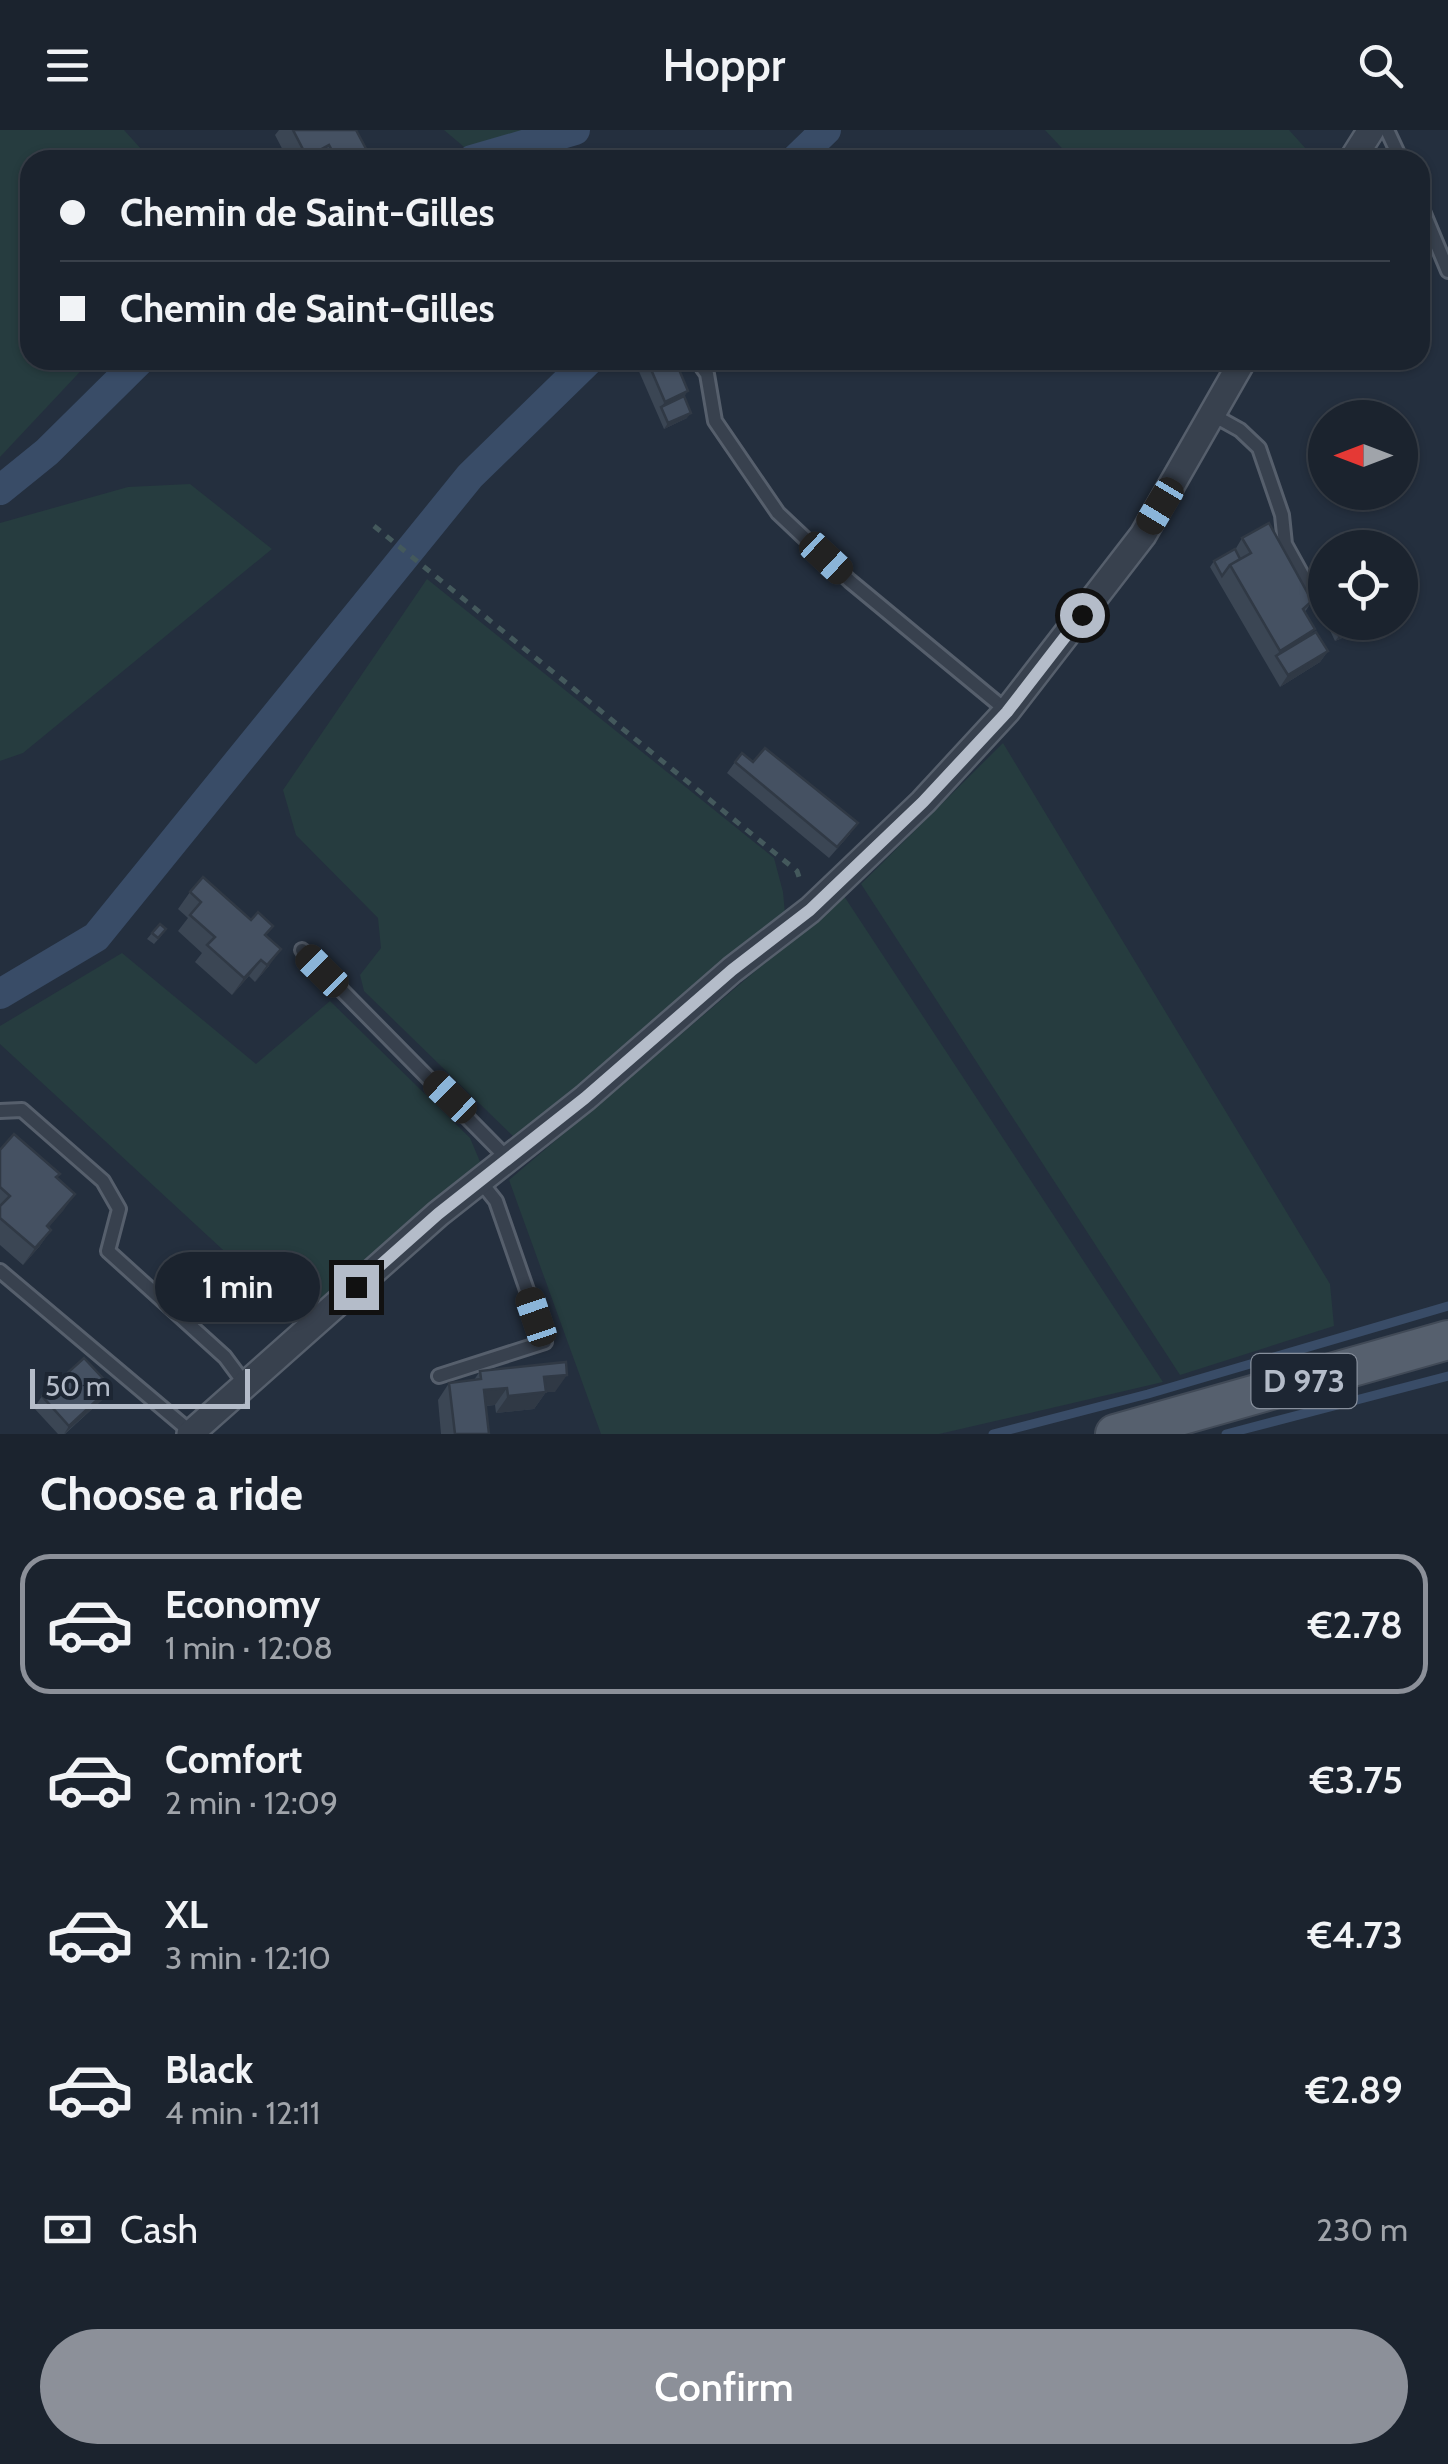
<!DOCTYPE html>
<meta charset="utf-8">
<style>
:root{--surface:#1b232e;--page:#282f3a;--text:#f1f3f6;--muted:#a0a4aa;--line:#39404a;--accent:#8c9099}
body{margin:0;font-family:Cabin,sans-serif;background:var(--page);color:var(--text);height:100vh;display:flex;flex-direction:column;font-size:38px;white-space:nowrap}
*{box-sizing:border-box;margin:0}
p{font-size:32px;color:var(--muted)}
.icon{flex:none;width:55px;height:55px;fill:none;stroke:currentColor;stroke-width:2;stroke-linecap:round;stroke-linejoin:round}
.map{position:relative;height:1304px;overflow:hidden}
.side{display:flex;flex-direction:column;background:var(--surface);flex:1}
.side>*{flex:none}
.guide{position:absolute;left:20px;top:20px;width:1410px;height:220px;border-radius:30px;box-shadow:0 2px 8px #0004,0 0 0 2px var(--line);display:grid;align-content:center;height:220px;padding:0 40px;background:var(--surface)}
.needle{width:65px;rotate:270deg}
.buttons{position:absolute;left:1308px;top:270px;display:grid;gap:20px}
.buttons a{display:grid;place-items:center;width:110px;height:110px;border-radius:50%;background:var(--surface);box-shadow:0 2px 8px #0004,0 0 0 2px var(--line);font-size:50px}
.scale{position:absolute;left:30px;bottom:25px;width:220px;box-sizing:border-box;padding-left:10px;border:5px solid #b4bcc9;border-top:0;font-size:28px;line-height:35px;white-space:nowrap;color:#b4bcc9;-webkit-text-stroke:8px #1d2633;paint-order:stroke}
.end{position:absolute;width:45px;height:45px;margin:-22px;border:12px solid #b4bcc9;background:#111;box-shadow:0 0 0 5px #111}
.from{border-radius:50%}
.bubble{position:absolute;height:70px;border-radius:35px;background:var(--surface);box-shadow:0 2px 8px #0004,0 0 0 2px var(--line);font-size:32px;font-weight:600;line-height:70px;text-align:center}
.car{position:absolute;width:30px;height:60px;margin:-30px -15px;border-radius:12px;box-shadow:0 0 8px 2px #0007;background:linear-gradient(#222 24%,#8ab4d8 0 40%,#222 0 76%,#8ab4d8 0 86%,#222 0)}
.guide b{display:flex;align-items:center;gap:35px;height:95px;font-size:38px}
.guide b+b{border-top:2px solid var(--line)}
.guide i{width:25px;height:25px;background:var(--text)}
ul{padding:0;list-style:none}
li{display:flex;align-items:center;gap:30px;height:140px;margin:0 20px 15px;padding:0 20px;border:5px solid transparent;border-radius:30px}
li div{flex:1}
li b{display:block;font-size:38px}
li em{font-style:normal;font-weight:600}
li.selected{border-color:var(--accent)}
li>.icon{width:90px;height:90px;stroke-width:1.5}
h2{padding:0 40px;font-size:45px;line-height:120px}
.pay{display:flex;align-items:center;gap:25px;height:110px;padding:0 40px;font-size:38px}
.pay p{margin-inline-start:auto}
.action{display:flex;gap:20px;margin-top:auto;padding:20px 40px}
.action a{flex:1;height:115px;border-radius:60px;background:var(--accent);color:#fff;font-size:40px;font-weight:600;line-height:115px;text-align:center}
header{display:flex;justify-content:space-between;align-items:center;height:130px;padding:0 40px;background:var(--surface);font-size:45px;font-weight:600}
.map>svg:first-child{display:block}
</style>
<header><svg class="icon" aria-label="menu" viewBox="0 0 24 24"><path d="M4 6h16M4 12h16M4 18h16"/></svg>Hoppr<svg class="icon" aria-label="search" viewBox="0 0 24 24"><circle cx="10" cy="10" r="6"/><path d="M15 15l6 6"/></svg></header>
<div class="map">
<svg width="1448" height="1304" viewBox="0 0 1448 1304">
<rect width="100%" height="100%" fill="#242f3e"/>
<!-- green -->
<path fill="#263c3f" d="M0,0H124L151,30H30V230H91L0,327Z
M444,0H545L470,22Z
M1045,0H1289L1316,30H1073Z
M190,354L272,419L23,623L0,631V393L128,357Z
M427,449L774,728L783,762L785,784L515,1008L364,861L360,845L381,818L378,788L296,705L283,660Z
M1003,613L1330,1154L1334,1196L1180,1245L861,754Z
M844,766L1163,1252L939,1304H601L509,1050Z
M122,823L256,934L330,871L470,1008L481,1034L300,1191L0,914V896Z"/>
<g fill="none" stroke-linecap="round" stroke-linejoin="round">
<!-- stream -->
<path stroke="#394c67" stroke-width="9" d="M993,1304L1148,1264L1448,1176
M1226,1304L1448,1246"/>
<!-- canal -->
<path stroke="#394c67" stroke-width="30" d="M472,30L575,0
M795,30L826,0
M0,360L47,322L140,230
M0,864L96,807L470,346L589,230"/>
<defs>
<path id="lane" d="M1387,0L1401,30
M1420,74L1448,141
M697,230L707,244L715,291L778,383L850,451L1007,581
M1213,285L1240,300L1259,318L1282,385L1285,414L1311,461
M302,820L508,1029
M0,981L22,980L103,1051L119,1079L108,1121L225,1227L245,1254
M0,1141L192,1303
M439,1246L545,1212L496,1071L480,1051"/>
<path id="street" d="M1352,30L1371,0
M190,1304L438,1084L585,968L732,840L810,780L923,672L1007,581L1143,405L1243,230"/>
<path id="primary" d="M1115,1304L1448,1210"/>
</defs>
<!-- lane casing -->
<use href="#lane" stroke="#565f6c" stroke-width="18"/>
<!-- street casing -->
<use href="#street" stroke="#565f6c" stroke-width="30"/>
<!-- primary casing -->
<use href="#primary" stroke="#414a57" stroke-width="42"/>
<!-- path -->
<path stroke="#44595c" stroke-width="5" stroke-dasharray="8 8" stroke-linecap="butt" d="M374,396L797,741L801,753"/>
<!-- lane -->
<use href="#lane" stroke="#38414e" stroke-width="12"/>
<!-- street -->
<use href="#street" stroke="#38414e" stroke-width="25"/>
<!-- primary -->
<use href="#primary" stroke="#56606e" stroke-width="38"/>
</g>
<!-- wall -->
<path fill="#3b4654" d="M279,0H356L372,30H288L275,5Z
M634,230H675L688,261L684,266L687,288L664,299Z
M1242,408L1312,471L1305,482L1310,505L1328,521L1320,532L1280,557L1210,437L1214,431L1235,420Z
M1325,469V490L1318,476Z
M1326,492H1348L1352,501L1347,506L1335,511Z
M735,632L850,704L829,728L727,643Z
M190,762L266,806L269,836L255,852L249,846L232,865L195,832L202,823L178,801L188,788L178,779Z
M152,803L162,805L154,814L147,809Z
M0,1020L57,1048L75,1064L48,1098L51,1100L39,1117L23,1135L0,1115Z
M480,1241L555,1262H546L534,1279L496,1283L495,1275L486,1276L489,1304H441L438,1270L449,1253L474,1250Z
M111,1257L103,1269L65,1304H58L34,1278L42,1266Z"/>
<!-- shaded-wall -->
<path fill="#303945" d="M329,15L319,30H305L307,27Z
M688,261L680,272L661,277L665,272Z
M691,283L687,288L664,299L668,293Z
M1315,499L1303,516L1276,526L1280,521Z
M1352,501L1347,506L1335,511L1339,506Z
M1328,521L1320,532L1280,557L1288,545Z
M281,819L269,836L255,852L267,835Z
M261,830L249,846L232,865L244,848Z
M75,1064L63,1081L35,1113L47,1096Z
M51,1100L39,1117L23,1135L35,1118Z
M567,1245L555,1262H546L534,1279L496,1283L508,1266L544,1247Z
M111,1257L103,1269L64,1304L69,1296Z
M507,1258L495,1275L472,1277L484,1260Z"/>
<!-- building -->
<path fill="#455162" stroke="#303945" stroke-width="2.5" d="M293,0H356L372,30H337L329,15L307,27Z
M647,230H675L688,261L665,272Z
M684,266L691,283L668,293L661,277Z
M1269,393L1312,471L1303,479L1315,499L1280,521L1230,435L1251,423L1242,408Z
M1235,419L1240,429L1230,435L1222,446L1214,431Z
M1333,492H1348L1352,501L1339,506Z
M1316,502L1328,521L1288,545L1276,526Z
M765,618L858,693L837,717L735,632L742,623L753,632Z
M203,747L251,790L258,782L273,796L265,805L281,819L267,835L261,830L244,848L207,815L215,807L190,785L201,772L190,762Z
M160,794L166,799L158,808L152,803Z
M14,1004L60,1044L56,1047L75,1064L47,1096L51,1100L35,1118L0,1088V1076L10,1066L0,1057V1020Z
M84,1228L111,1257L69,1296L42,1266Z
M566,1232L567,1245L544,1247L546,1262L508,1266L507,1258L484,1260L489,1304H455L449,1253L481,1249L480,1241Z"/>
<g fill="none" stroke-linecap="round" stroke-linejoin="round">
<!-- route -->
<path stroke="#b4bcc9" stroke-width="12" d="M356,1157L438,1084L585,968L732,840L810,780L923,672L1007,582L1082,485"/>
</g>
<g text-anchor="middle" stroke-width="9" stroke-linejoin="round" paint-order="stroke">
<!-- shield labels -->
<rect fill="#1d2633" stroke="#878f9c" stroke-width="2.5" x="1251.5" y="1224" width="105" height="54" rx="8"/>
<g font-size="32" font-weight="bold" fill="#b4bcc9">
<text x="1304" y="1262">D 973</text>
</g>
</g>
</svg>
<div class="buttons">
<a><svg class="needle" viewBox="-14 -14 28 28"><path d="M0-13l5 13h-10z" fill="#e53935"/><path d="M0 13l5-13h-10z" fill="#a0a4aa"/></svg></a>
<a><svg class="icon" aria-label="locate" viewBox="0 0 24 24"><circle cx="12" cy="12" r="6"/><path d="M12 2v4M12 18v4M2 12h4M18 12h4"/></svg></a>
</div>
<div class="scale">50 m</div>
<i class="end from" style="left:1082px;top:485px"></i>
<i class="end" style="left:356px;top:1157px"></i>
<div class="bubble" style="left:155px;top:1122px;width:165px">1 min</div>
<i class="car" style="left:1160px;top:376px;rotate:211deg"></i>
<i class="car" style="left:826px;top:428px;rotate:133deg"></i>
<i class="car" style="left:322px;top:841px;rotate:315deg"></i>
<i class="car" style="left:450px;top:967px;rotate:314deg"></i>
<i class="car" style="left:536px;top:1187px;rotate:341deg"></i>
<div class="guide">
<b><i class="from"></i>Chemin de Saint-Gilles</b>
<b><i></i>Chemin de Saint-Gilles</b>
</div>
</div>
<section class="side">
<h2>Choose a ride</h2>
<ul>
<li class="selected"><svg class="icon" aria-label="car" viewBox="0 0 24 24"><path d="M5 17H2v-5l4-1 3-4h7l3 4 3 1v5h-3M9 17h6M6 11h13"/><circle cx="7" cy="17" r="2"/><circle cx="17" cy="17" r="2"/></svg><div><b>Economy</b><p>1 min · 12:08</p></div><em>€2.78</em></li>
<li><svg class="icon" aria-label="car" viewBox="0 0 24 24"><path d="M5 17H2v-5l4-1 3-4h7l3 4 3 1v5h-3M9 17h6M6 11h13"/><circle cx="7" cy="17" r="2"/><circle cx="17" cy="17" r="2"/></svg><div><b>Comfort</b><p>2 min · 12:09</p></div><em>€3.75</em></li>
<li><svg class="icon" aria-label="car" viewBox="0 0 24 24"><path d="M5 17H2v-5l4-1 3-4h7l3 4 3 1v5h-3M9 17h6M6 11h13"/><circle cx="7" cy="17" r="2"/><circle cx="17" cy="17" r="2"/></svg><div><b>XL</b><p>3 min · 12:10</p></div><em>€4.73</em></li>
<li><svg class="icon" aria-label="car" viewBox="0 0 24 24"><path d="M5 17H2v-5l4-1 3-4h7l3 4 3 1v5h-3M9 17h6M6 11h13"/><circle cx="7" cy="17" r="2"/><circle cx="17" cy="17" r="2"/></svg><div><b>Black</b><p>4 min · 12:11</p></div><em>€2.89</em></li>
</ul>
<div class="pay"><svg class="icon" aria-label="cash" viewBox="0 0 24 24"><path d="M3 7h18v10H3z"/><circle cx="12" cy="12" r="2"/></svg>Cash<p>230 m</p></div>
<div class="action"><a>Confirm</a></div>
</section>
